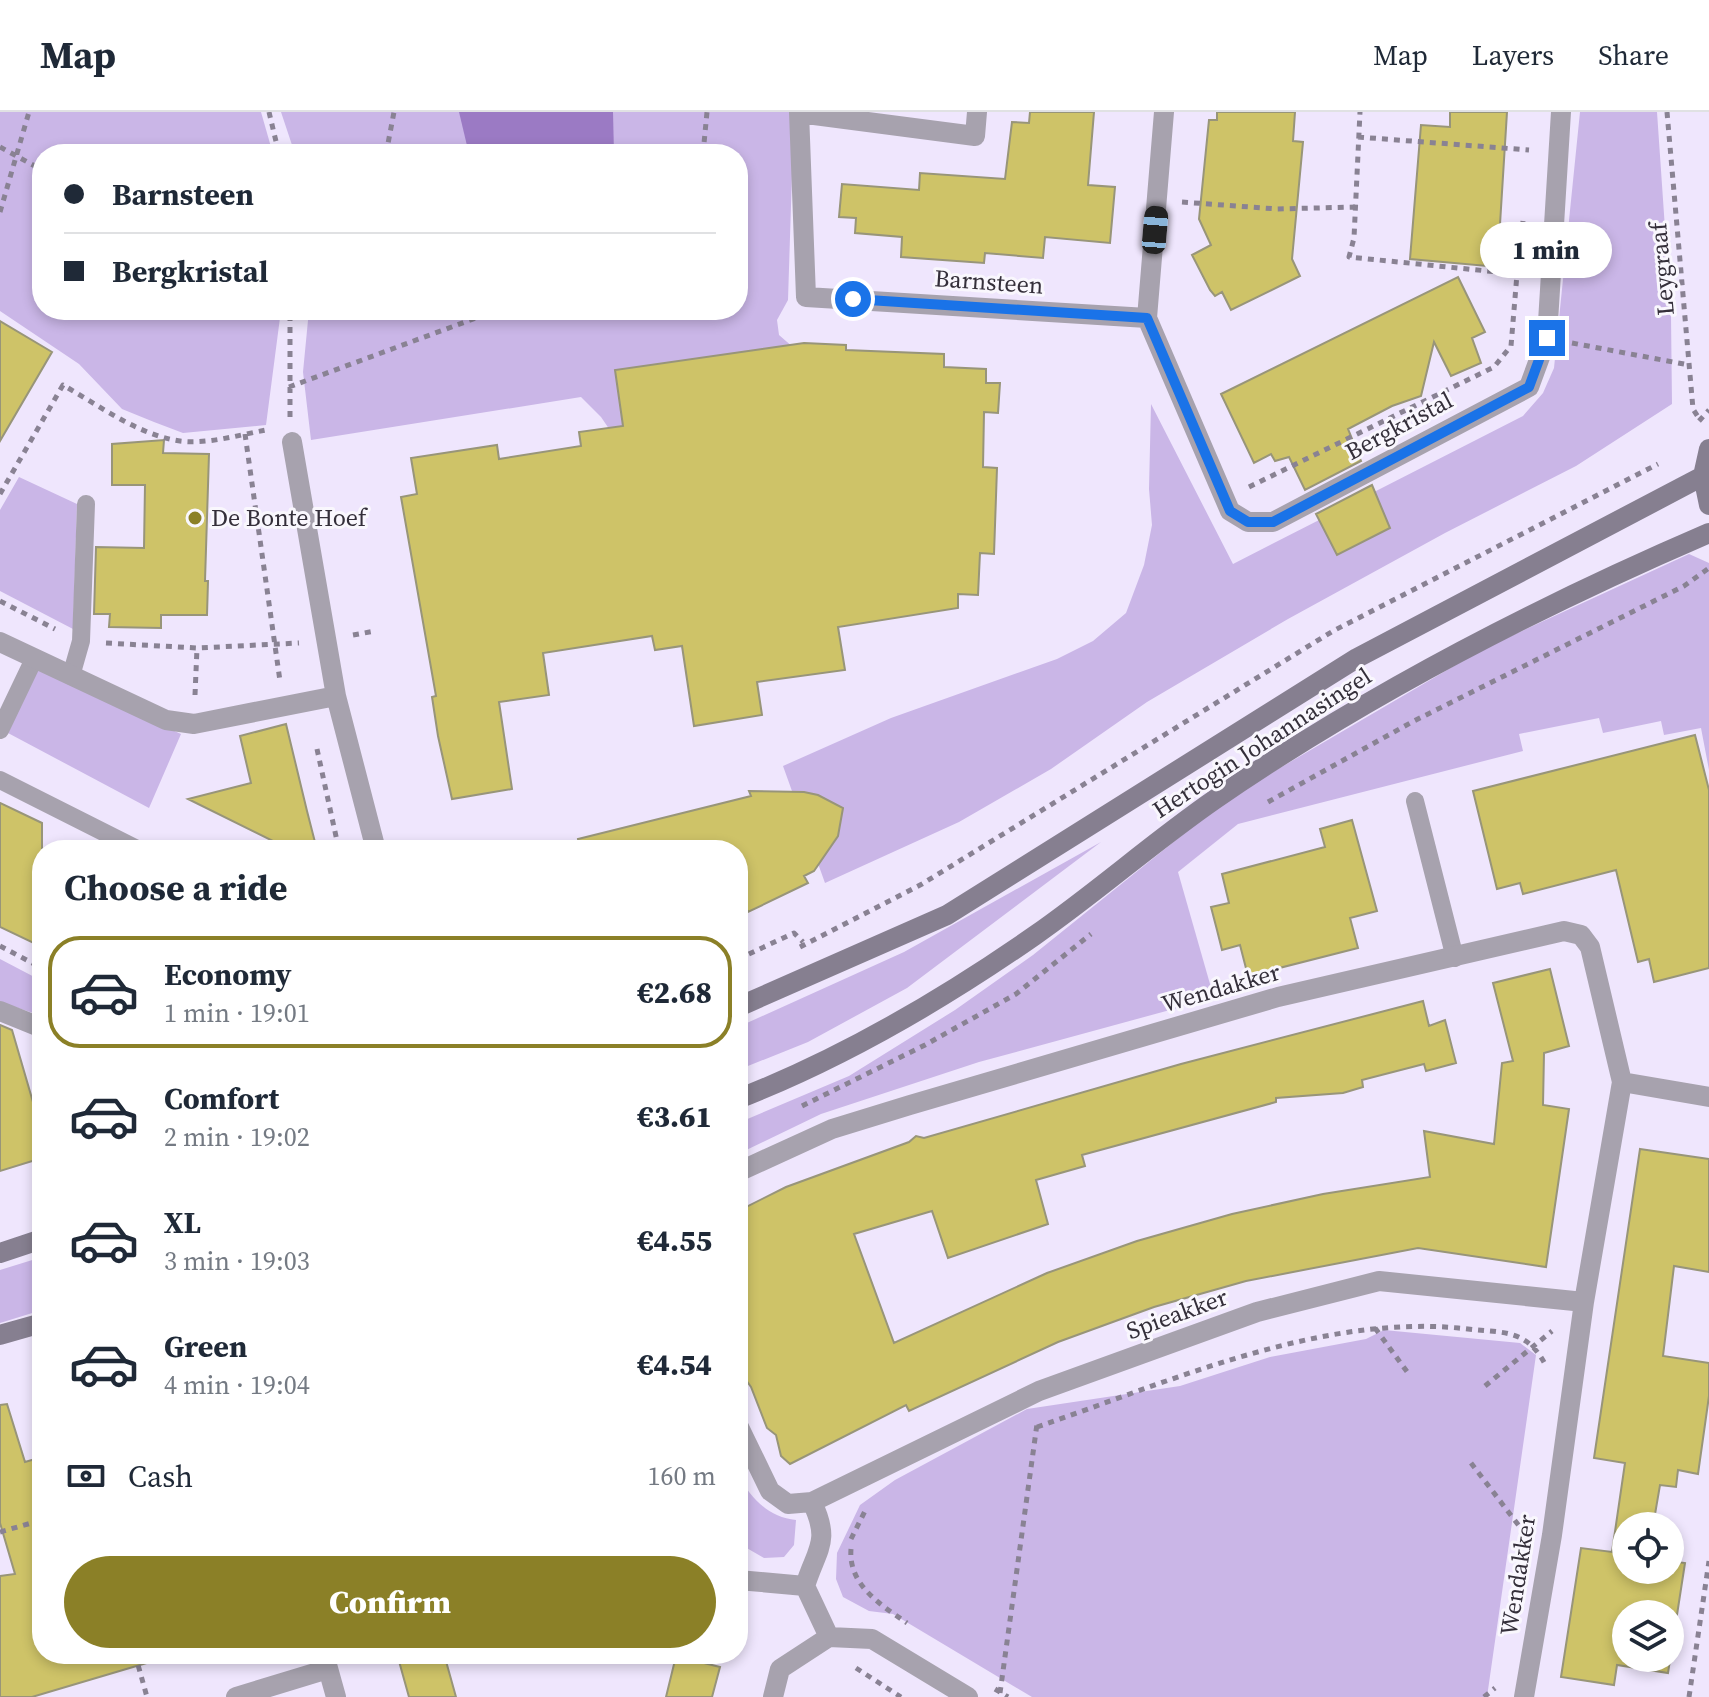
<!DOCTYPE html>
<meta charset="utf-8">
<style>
:root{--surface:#fff;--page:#f6f6f7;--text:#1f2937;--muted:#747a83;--line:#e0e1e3;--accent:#8b8027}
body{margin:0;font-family:"Source Serif 4",serif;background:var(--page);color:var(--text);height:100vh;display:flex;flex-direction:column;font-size:30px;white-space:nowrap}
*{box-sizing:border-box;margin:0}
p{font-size:26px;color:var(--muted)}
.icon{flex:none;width:44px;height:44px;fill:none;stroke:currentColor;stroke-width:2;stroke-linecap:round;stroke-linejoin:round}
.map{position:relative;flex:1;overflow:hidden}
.drawer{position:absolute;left:32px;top:728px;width:716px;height:824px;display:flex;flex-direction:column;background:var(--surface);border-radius:32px;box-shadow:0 4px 12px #0003}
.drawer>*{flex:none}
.top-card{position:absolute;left:32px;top:32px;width:716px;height:176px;border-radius:32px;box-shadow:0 4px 12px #0003;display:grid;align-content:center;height:176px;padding:0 32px;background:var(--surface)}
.controls{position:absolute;left:1612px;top:1400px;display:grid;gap:16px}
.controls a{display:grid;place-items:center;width:72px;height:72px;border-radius:50%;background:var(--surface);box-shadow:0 4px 12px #0003;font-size:40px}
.end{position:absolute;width:36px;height:36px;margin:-18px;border:10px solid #1a73e8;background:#fff;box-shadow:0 0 0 4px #fff}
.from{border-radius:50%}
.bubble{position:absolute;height:56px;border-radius:28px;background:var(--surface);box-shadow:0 4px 12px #0003;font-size:26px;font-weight:800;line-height:56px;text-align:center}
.car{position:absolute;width:24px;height:48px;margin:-24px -12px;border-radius:10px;box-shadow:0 0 6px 2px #0007;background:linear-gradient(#222 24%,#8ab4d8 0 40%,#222 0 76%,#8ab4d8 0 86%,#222 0)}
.top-card b{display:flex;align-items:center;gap:28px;height:76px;font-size:30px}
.top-card b+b{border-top:2px solid var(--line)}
.top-card i{width:20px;height:20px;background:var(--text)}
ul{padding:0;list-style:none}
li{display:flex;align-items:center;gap:24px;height:112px;margin:0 16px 12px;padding:0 16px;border:4px solid transparent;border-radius:32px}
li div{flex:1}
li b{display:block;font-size:30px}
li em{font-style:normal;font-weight:800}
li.on{border-color:var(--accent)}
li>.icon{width:72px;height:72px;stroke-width:1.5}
h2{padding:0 32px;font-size:36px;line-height:96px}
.pay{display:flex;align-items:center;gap:20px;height:88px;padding:0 32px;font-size:30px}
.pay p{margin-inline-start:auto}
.action{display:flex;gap:16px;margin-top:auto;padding:16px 32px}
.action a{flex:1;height:92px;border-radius:48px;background:var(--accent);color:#fff;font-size:32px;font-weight:800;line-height:92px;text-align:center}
header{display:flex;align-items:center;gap:48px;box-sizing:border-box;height:112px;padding:0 40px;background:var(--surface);border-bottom:2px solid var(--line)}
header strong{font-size:38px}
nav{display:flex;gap:44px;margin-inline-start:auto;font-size:28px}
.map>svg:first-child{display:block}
</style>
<header>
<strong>Map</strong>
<nav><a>Map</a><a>Layers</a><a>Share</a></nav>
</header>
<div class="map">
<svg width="1709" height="1585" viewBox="0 0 1709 1585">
<rect width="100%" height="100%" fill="#efe6fd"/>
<!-- green -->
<path fill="#cab6e7" d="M0,0H261L273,42H42V198H281L266,313L183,321L154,310L122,297L79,252L0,199Z
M281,0H794L788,188L777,208L779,223L794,236L618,330L601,305L581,285L311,328L303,260L309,198H738V42H295Z
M1580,0H1657L1671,204L1672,292L1576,354L1445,421L1288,507L1147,590L1051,657L959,710L825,771L783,654L891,606L1057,547L1093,529L1126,501L1144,453L1152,413L1149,377L1151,292L1233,452L1523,304L1543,281L1554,256Z
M19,365L77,392L73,517L0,479V398Z
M1689,442L1709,451V658L1701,616L1664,623L1661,609L1603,621L1599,606L1519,622L1523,639L1238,712L1178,760L1214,886L979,950L821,1002L738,1042V1011L849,964L955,898L1033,843L1227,687L1483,537Z
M37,557L181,622L149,696L8,621Z
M1101,730L907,876L808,930L738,958V915L904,840Z
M0,847L42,869V904L0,890Z
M42,1145V1198L0,1211V1158Z
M1384,1218L1520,1231L1536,1243L1487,1585H1032L893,1502L869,1499L843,1485L836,1467L837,1441L860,1393L895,1368L1027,1297L1180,1274L1270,1245L1366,1227Z
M738,1363C751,1386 769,1406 796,1408L794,1433L784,1445L764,1446L738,1431Z"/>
<!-- water -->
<path fill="#9b7ac4" d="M459,0H613L614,42H469Z"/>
<!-- building -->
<path fill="#cec368" stroke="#989579" stroke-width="2" fill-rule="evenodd" d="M1030,0H1094L1088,73L1115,75L1110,131L1045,125L1043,146L985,141L984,151L901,145L902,125L855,121L856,106L839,105L842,72L919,78L920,61L1005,67L1012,10L1029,11Z
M1217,0H1295L1293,29L1303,30L1292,147L1300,164L1231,198L1222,180L1215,184L1210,178L1192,143L1211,133L1199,107L1209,8H1217Z
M1450,0H1507L1499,128L1495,127V135L1488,134L1487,154L1410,147L1421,13L1450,15Z
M1458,165L1485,220L1472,226L1481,251L1451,264L1434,230L1421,284L1392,294L1348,317L1361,349L1305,378L1289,345L1275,349L1271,342L1254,351L1221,282Z
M0,209L52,240L0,329Z
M804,231L846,233V238L944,242V255L986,257V271H1000L998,301L984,300L983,355L997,356L994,442L980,441L978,483L958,482V496L838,515L845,558L757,570L762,603L694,614L682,534L655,538L652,524L543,541L549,583L499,590L512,677L452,687L438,624L432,585L436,584L401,385L417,382L411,346L497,333L499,347L581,334L579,320L623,314L615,258Z
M164,328L163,341L209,342L205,469H208L207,503H161V516L109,515L110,502H94L96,435L144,436L145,373H112V332Z
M1372,373L1390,416L1337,443L1316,402Z
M286,612L307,699L317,738H291L188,687L251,671L240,624Z
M1695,623L1709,678V856L1654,870L1649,847L1638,850L1616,758L1523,782L1520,771L1497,777L1473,679Z
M749,679L804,680L818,683L843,696L838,724L814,759L804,764L808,771L748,800L738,779V738H580L578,727L751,684Z
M0,691L42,711V835L0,815Z
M1352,708L1377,799L1350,806L1358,836L1248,864L1240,833L1222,838L1217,818L1211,795L1229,791L1222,762L1325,735L1320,717Z
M1550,857L1569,934L1544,941L1543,993L1569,997L1546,1155L1418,1136L1246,1169L1154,1195L1058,1230L909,1299L906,1293L790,1352L781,1344L776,1323L767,1316L751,1275L738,1257V1099L786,1075L909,1030L916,1024L924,1026L1181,952L1423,889L1429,914L1445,908L1456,951L1426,959L1424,952L1362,968L1363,975L1343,981L1276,986V990L1082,1043L1085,1054L1036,1068L1048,1112L948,1146L932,1099L854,1122L894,1231L1047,1161L1137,1129L1232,1102L1323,1082L1430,1065L1424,1019L1494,1032L1502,951L1513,949L1493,871Z
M0,913L12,918L42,1021V1046L0,1059Z
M1640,1037L1709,1047V1160L1674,1154L1663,1244L1709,1251V1284L1698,1362L1678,1358L1676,1375L1660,1373L1653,1414H1626V1458H1670V1449L1685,1451L1668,1561L1617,1553L1614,1573L1561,1565L1581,1436L1612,1440L1625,1351L1594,1346ZM1626,1502H1670V1546H1626Z
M7,1292L25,1350L42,1345V1542H149L150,1550L32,1585H0V1464L15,1462L0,1411V1293Z
M397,1542H444L456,1585H409Z
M676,1544L720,1555L712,1585H666Z"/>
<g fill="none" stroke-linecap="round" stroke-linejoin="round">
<!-- path -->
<path stroke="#898293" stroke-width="5" stroke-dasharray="6 6" stroke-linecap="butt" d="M269,0L279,42
M1667,0L1693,297L1700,308
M1358,25L1529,38
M0,35L42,58
M386,42L394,0
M703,42L707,0
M1182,90L1277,97L1355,95
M0,100L29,0
M1518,162L1523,109
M1572,231L1689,253
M289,275L484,203L512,198
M290,305V198
M1699,309L1709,298
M245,322L280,569
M1249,375L1494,255L1511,234L1517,162L1349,145L1354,126L1360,0
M0,382L63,273C98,293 134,320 174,328C203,334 238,323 266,318
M0,489L55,517
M353,523L375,519
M106,531L197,536L299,531
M195,583L197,536
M317,637L339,738
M1268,690L1412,610L1684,474L1709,456
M0,834L42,856
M800,835L922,772L1333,519L1658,352
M738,847L794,821L803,830
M802,994L925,933L1016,882L1091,822
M1375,1216L1408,1261
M1485,1274L1552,1219
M1037,1315C1172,1269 1324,1200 1468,1217C1504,1221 1526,1217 1545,1252
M1471,1351L1523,1419
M0,1420L42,1408
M851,1427L866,1397
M851,1437C848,1473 881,1493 907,1511
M135,1542L147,1585
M856,1556L901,1585
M995,1577L1008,1585
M1000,1581L1037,1312
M1484,1585L1495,1576
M1689,1585L1709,1449"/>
<!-- service -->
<path stroke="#a7a2ae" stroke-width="18" d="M71,564L81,529L86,392
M0,618L34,547
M0,668L139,738
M1415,689L1455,846"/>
<!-- minor -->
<path stroke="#a7a2ae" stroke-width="20" d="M799,0L806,185L1147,206L1164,0
M799,1L975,24L977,0
M1147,206L1230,399L1248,410H1273L1529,275L1547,226L1561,0
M292,330L336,584L376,738
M0,530L166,608L194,612L336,584
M0,899L42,916
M1622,970L1709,985
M738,1060L832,1017L910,993L1278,885L1564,819L1581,823L1590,835L1622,970L1584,1190L1552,1423L1524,1585
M738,1313L770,1379L788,1392L812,1390C831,1430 817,1436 805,1474
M812,1390L1039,1279L1257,1200L1379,1169L1584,1190
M738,1468L805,1474L829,1525L872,1527L968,1585
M324,1542L336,1585
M236,1585L328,1557
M773,1585L780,1557L829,1525"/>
<!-- secondary -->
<path stroke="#867f90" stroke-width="20" d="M1709,337L1703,364L1709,393
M738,895L947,803L1357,546L1703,364
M738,987C843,946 942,888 1034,824C1096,781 1152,731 1214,688C1368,582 1537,495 1709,421
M0,1141L42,1127
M0,1223L42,1211"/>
</g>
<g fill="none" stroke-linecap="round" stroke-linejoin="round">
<!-- route -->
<path stroke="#1a73e8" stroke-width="10" d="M853,187L1147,206L1230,399L1248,410H1273L1529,275L1547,226"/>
</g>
<!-- markers -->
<circle fill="#8b8027" stroke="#f9f7fd" stroke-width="3" cx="195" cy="406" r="8"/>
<g text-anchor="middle" stroke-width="6" stroke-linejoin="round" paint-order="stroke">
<!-- street labels -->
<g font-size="24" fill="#342f3a" stroke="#f9f7fd">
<text transform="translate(1662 157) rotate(-95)" y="8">Leygraaf</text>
<text transform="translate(989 170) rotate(4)" y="8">Barnsteen</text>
<text transform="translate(1399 314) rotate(-28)" y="8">Bergkristal</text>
<text transform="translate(1262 631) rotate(-33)" y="8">Hertogin Johannasingel</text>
<text transform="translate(1221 876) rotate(-16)" y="8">Wendakker</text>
<text transform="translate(1177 1202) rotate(-20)" y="8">Spieakker</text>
<text transform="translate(1518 1463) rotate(-81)" y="8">Wendakker</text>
</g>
<!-- poi labels -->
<g font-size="24" fill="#342f3a" stroke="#f9f7fd" text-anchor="start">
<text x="211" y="414">De Bonte Hoef</text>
</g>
</g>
</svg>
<div class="controls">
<a><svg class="icon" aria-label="locate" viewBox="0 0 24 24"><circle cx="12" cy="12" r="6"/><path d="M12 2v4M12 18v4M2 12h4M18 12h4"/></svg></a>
<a><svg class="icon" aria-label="layers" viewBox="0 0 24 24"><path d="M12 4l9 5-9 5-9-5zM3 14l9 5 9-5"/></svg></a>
</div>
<i class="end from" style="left:853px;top:187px"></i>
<i class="end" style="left:1547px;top:226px"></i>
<div class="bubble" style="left:1480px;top:110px;width:132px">1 min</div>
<i class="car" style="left:1155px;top:118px;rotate:5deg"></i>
<div class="top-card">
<b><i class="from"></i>Barnsteen</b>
<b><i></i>Bergkristal</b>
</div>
<section class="drawer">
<h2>Choose a ride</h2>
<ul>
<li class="on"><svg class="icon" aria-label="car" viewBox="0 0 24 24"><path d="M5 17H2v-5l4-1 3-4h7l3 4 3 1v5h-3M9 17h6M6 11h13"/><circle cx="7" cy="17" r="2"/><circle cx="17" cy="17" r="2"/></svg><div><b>Economy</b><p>1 min · 19:01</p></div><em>€2.68</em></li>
<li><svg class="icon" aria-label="car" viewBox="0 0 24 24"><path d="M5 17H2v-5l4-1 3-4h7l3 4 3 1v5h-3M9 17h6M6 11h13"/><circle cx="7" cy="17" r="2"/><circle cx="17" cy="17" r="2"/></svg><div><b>Comfort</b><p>2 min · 19:02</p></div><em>€3.61</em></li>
<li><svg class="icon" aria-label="car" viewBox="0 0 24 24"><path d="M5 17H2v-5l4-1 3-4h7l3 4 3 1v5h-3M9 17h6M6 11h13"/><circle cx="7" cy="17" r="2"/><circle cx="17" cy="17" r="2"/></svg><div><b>XL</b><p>3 min · 19:03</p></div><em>€4.55</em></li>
<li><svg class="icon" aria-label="car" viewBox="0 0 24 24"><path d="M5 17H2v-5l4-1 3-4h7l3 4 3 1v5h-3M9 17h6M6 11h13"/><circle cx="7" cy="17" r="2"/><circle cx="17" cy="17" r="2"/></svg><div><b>Green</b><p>4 min · 19:04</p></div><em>€4.54</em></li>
</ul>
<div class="pay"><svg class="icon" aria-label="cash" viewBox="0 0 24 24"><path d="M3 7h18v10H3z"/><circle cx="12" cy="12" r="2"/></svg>Cash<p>160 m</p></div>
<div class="action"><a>Confirm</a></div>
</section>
</div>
